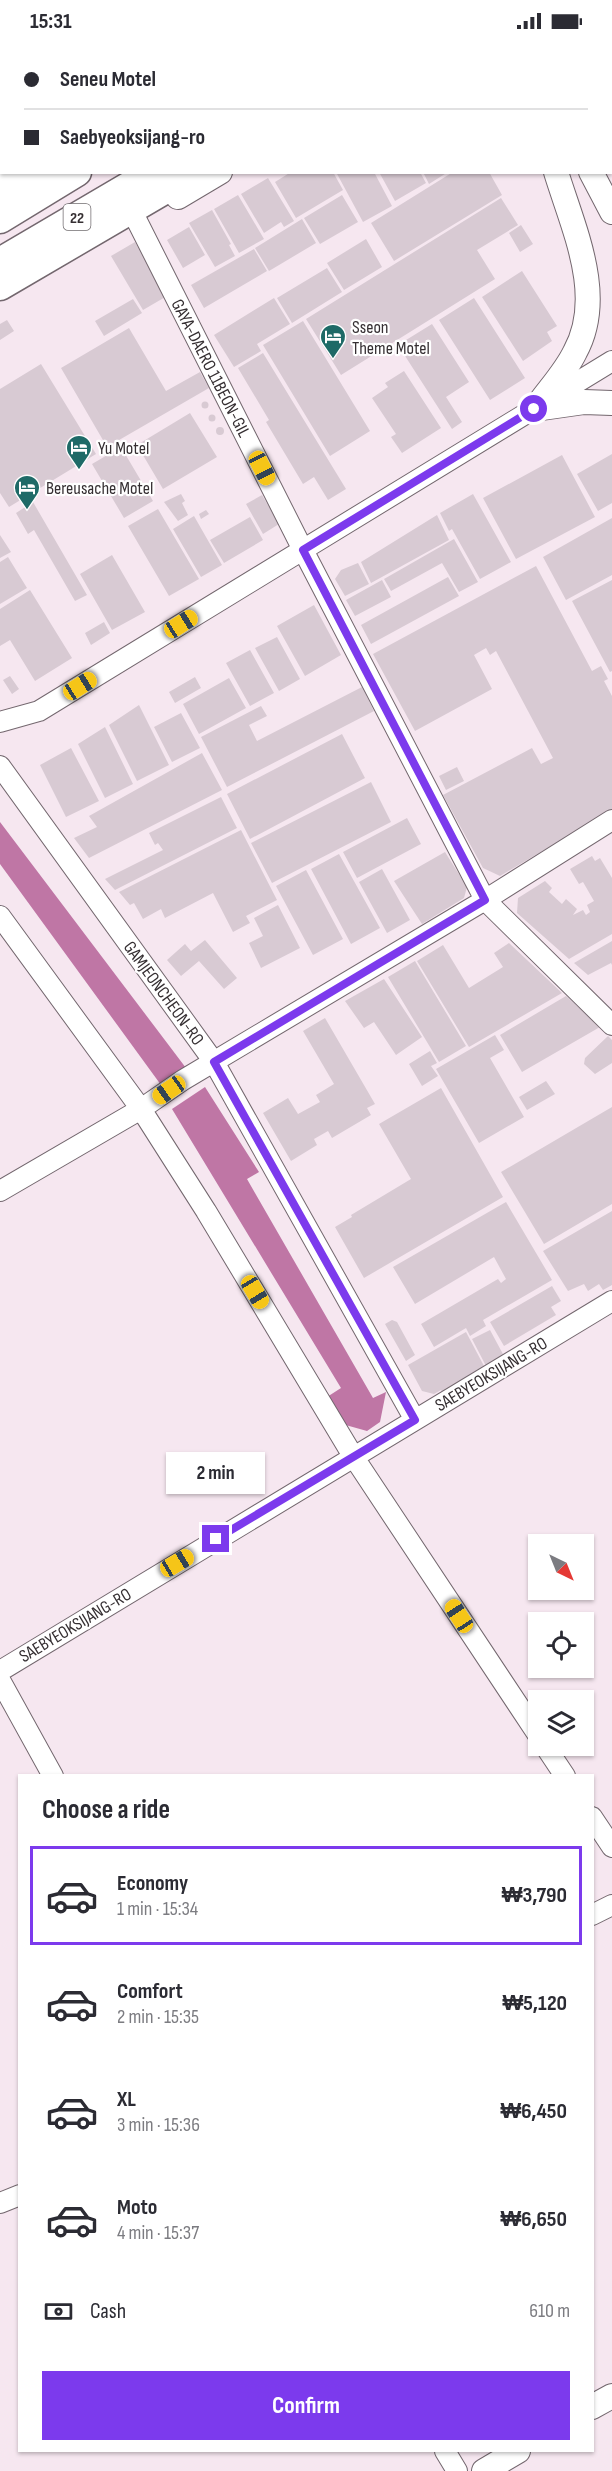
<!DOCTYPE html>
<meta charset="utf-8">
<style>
:root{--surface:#fff;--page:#f7f7f7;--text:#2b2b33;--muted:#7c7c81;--line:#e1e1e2;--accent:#7c3aed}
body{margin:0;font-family:"Sofia Sans Condensed",sans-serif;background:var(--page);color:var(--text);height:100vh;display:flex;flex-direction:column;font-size:22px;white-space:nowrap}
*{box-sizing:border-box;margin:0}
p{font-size:20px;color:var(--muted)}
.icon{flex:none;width:33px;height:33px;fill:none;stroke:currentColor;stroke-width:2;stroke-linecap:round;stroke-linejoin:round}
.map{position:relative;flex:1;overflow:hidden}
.panel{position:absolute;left:18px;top:1732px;width:576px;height:678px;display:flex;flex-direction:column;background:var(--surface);border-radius:0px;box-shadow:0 2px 4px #0004}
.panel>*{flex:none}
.banner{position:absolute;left:0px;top:0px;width:612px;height:132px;box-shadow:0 2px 4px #0004;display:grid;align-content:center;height:132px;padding:0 24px;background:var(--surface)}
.needle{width:39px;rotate:137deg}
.fabs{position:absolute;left:528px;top:1492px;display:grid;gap:12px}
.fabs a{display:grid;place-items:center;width:66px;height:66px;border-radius:0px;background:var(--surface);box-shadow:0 2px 4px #0004;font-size:30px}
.end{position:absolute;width:27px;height:27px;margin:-14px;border:8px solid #7c3aed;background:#fff;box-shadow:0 0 0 3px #fff}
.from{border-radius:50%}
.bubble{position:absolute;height:42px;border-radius:0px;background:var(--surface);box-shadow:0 2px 4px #0004;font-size:20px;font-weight:700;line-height:42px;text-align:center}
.car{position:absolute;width:18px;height:36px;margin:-18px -9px;border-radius:8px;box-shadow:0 0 4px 2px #0007;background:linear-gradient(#f5c518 24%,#345 0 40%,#f5c518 0 76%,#345 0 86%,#f5c518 0)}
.banner b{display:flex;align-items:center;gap:21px;height:57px;font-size:22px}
.banner b+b{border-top:2px solid var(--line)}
.banner i{width:15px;height:15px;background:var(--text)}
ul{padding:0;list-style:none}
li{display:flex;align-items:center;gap:18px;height:99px;margin:0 12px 9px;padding:0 12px;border:3px solid transparent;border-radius:0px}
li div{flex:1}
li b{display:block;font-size:22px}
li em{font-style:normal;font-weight:700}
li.selected{border-color:var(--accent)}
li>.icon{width:54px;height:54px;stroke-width:1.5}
h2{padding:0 24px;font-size:27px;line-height:72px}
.pay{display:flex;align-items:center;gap:15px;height:66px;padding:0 24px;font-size:22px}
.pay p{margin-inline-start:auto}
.cta{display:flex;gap:12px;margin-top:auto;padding:12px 24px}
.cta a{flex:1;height:69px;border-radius:0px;background:var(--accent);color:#fff;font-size:24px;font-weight:700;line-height:69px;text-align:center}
.status{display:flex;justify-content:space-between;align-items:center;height:42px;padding:0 30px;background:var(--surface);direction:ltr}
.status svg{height:16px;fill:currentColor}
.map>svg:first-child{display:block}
</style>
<div class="status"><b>15:31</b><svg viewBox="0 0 49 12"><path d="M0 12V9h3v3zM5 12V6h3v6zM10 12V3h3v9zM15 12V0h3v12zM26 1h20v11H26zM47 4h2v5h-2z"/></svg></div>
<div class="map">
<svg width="612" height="2429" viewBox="0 0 612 2429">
<rect width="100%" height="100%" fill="#f6e7f0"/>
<!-- water -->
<path fill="#bf76a5" d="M0,780L186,1026L161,1043L0,822Z
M205,1045L259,1130L247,1137L373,1356L386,1350L380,1380L367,1389L342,1382L327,1355L341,1346L172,1067Z"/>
<!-- building -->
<path fill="#d8cad3" d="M291,130H333L343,148L296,176L275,140Z
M336,130H374L392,164L363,180Z
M379,130H420L426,141L395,159Z
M423,130H448L429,142Z
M453,130H489L502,153L394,219L371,181Z
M268,136L294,179L284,185L281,180L264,191L241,152Z
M238,153L264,197L239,211L214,167Z
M342,153L358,180L320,202L304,176Z
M501,156L518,183L477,208L495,237L341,333L306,277Z
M212,168L231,202L229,203L235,214L215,225L189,181Z
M302,177L316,201L269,229L255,206Z
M521,183L533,202L520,210L509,191Z
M189,185L205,213L183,226L167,198Z
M366,197L382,225L344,248L327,221Z
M135,200L167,254L143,268L111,214Z
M254,207L267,229L204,266L191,243Z
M327,226L342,250L292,281L277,256Z
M522,229L557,284L547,290L552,299L523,319L482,255Z
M274,256L290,282L257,302L261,309L234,325L214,293Z
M474,256L525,336L490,358L439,278Z
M133,257L142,271L104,294L95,279Z
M7,278L14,289L0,298V282Z
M303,279L370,389L330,414L263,303Z
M432,282L469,340L446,355L462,380L452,387L398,303Z
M129,286L166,349L200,330L209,346L107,405L61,326Z
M263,311L346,447L328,458L314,435L303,442L266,380L269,378L238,326Z
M41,322L96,412L9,465L0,451V347Z
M404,329L441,386L402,411L391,395L396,392L372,356L388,345L385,341Z
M201.5 363a3.5 3.5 0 1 1 7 0a3.5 3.5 0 1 1-7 0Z
M190,371L217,415L163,447L137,403Z
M208.5 376a3.5 3.5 0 1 1 7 0a3.5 3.5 0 1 1-7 0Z
M216 389a4 4 0 1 1 8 0a4 4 0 1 1-8 0Z
M121,405L153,459L124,476L92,422Z
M612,412V461L598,469L577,432Z
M562,413L595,475L516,517L483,456Z
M181,452L185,459L182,461L188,473L178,479L164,460Z
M473,452L511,520L480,537L452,487L449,489L440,471Z
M262,453L279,482L263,492L246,462Z
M33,460L87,553L75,559L34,488L28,492L16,471Z
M158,467L199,537L169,554L128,484Z
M206,468L209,472L201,477L199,472Z
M437,473L449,498L371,541L361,520Z
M194,474L222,523L201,535L173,487Z
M250,475L263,498L224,521L210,498Z
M612,476V533L566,558L543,515Z
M0,493L11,510L0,516Z
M454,497L478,540L459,550L442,521L391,549L384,537Z
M112,513L145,570L112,588L80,532Z
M8,515L27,546L0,562V520Z
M358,521L369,542L345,554L335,537L341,528Z
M536,524L592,629L601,624L608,637L604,639L612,654V768L500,834L483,826L443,753L532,706L541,722L553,716L496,609L490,613L486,606L474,613L492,647L415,689L373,612Z
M448,535L459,554L371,602L361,583Z
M382,538L391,555L355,574L346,558Z
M612,538V629L610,630L572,559Z
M30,548L72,616L35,639L10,598L0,604V567Z
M314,563L341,613L305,634L277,584Z
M104,580L110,591L91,603L85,591Z
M277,595L300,637L279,649L255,606Z
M250,608L274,651L250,664L226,621Z
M10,634L19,647L12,652L3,638Z
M195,635L201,646L175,661L169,650Z
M229,636L246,666L199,692L183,662Z
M362,645L374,669L227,745L201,695L261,664L267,674L249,683L257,699Z
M139,663L169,723L137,739L109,683Z
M181,671L200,706L172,720L154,685Z
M105,685L133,742L105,756L78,702Z
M342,692L365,736L250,797L227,752Z
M71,706L99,759L66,775L40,723Z
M202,711L222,748L89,816L74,796L97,785L89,774Z
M457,725L464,739L446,748L439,734Z
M371,740L391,780L272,841L251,801Z
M221,755L237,786L115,848L105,837L163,808L158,801L155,803L149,791Z
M407,776L421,802L357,836L343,810Z
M241,788L277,858L246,874L250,881L233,890L213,851L165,876L161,867L143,877L134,861L130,863L119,850Z
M445,810L467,845L464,856L422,882L394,839Z
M339,812L380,886L351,902L311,827Z
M592,814L595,819L600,816L612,836V892L569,917L517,871L518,856L545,839L552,846L549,850L562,862L566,857L577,867L573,873L583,868L586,873L590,870L587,863L594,859L583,840L579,842L570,827Z
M382,827L410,878L387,891L359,840Z
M306,828L343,897L313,913L276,844Z
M278,863L300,906L261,926L249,901L263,894L254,876Z
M205,898L237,936L224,947L199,919L181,934L167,918L185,902L191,909Z
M612,899V923L611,921L588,933L574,921Z
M509,901L562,951L469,1005L417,919L443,903L469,946L503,925L494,911Z
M415,919L466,1004L439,1020L388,935Z
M384,937L422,995L396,1013L374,980L364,986L345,959Z
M566,954L600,985L522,1030L500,993Z
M325,976L375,1062L367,1066L371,1073L332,1096L328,1089L314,1097L317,1103L291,1119L263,1071L288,1056L298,1072L320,1060L316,1053L334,1042L303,989Z
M495,993L504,1008L490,1016L524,1075L479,1101L436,1027Z
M608,994L612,998V1021L595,1032L584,1022L585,1016Z
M430,1009L437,1021L431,1024L438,1034L422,1044L409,1022Z
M546,1039L555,1052L527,1068L519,1055Z
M441,1046L503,1155L364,1236L335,1185L352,1175L351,1173L411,1137L379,1082Z
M612,1065V1162L544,1202L501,1130Z
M506,1160L552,1238L483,1278L486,1284L470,1294L466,1286L434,1305L421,1282L498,1237L501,1241L506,1237L494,1215L415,1262L393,1225Z
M612,1169V1243L603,1248L599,1242L588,1249L584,1242L568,1249L543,1209Z
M552,1244L561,1259L551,1265L556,1273L504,1304L490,1280Z
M392,1278L397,1280L415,1313L406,1319L385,1282Z
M490,1288L504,1314L486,1324L472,1297Z
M466,1290L484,1324L442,1350L441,1348L434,1352L422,1349L408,1323Z"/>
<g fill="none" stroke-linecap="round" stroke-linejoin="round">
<defs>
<path id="minor" d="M48,0L49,2
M137,179L303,508L485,858L612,983
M0,680L39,669L612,319
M0,724L214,1020L415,1378
M0,874L141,1067L206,1169L353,1414L538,1693
M0,1149L141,1067L183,1038L485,858L612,778
M0,1629L612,1259
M0,1638L53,1734
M545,1704L565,1734
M592,1775L612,1805
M592,1873L612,1863
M0,2161L20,2153
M445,2409L457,2429"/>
<path id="major" d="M523,0L524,2
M224,2L226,0
M266,2L269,0
M591,130L612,170
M0,136L8,130
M178,155L220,130
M535,367C548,348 565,331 575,310C606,254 573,186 556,130
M535,367L584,360L612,361
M592,2365L612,2354
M484,2429L518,2409"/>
<path id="highway" d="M250,2L252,0
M289,2L291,0
M374,2L377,0
M417,2L420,0
M0,153L37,130
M0,177L77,130
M0,220L153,130
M0,244L195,130"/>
</defs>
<!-- minor casing -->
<use href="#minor" stroke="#73676e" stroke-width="22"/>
<!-- major casing -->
<use href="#major" stroke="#73676e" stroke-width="26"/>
<!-- highway casing -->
<use href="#highway" stroke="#73676e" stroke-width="31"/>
<!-- path -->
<path stroke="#b9acb4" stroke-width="3" stroke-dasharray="3 4.5" stroke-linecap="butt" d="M572,0L573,2
M610,66L612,65"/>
<!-- minor -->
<use href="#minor" stroke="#fff" stroke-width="20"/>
<!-- major -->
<use href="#major" stroke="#fff" stroke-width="24"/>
<!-- highway -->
<use href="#highway" stroke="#fff" stroke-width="28"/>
</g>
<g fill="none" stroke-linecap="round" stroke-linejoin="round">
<!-- route -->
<path stroke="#7c3aed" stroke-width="8" d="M216,1497L415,1378L214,1020L485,858L303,508L534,367"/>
</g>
<!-- icons -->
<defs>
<symbol id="hotel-pin" viewBox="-11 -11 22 30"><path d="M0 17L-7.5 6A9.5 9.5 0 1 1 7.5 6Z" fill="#1e6a67" stroke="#fff"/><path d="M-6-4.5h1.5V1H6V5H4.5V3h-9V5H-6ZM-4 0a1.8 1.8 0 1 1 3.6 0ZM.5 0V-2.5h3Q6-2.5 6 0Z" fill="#fff"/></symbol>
</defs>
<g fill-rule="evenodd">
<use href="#hotel-pin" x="318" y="280" width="30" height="40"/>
<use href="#hotel-pin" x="64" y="391" width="30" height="40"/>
<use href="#hotel-pin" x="12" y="431" width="30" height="40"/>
</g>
<g text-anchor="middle" stroke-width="4.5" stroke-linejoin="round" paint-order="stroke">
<!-- shield labels -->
<rect fill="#fff" stroke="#726d70" stroke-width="1.5" x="63.5" y="162" width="27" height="26" rx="4.5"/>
<g font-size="16" font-weight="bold" fill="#352f32">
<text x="77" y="181">22</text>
</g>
<!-- poi labels -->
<g font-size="18" fill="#352f32" stroke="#fff" text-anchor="start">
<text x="352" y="291">Sseon<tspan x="352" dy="21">Theme Motel</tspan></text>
<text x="98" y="412">Yu Motel</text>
<text x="46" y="452">Bereusache Motel</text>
</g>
<!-- street labels -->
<g font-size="18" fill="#352f32" stroke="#fff">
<text transform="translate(211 326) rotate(63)" y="6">GAYA-DAERO 11BEON-GIL</text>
<text transform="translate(164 951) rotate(54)" y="6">GAMJEONCHEON-RO</text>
<text transform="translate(491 1332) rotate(-31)" y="6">SAEBYEOKSIJANG-RO</text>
<text transform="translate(75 1583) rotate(-31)" y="6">SAEBYEOKSIJANG-RO</text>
</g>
</g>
</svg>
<div class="fabs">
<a><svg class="needle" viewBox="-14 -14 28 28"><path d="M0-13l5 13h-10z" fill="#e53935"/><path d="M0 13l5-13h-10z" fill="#7c7c81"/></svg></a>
<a><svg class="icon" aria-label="locate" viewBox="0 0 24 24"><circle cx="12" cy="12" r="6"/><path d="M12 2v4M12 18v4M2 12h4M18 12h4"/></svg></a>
<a><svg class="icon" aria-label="layers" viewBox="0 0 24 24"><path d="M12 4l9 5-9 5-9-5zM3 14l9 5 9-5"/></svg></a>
</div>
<i class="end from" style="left:534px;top:367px"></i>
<i class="end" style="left:216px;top:1497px"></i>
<div class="bubble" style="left:166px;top:1410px;width:99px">2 min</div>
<i class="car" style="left:262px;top:426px;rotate:153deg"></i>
<i class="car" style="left:181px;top:582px;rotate:58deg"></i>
<i class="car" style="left:80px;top:644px;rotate:58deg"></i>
<i class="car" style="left:169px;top:1048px;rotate:235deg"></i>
<i class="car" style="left:255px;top:1250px;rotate:149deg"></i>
<i class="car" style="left:177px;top:1521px;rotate:59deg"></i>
<i class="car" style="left:459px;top:1574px;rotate:327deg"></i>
<div class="banner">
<b><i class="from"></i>Seneu Motel</b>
<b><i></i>Saebyeoksijang-ro</b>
</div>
<section class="panel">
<h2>Choose a ride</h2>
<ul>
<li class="selected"><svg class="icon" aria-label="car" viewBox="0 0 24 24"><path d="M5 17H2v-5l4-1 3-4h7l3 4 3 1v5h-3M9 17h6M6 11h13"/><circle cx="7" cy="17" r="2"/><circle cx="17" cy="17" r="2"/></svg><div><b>Economy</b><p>1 min · 15:34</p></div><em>₩3,790</em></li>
<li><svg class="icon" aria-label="car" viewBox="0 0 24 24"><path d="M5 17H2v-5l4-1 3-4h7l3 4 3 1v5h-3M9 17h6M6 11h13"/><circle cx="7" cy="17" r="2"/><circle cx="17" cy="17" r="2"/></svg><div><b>Comfort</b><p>2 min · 15:35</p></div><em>₩5,120</em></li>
<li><svg class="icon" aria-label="car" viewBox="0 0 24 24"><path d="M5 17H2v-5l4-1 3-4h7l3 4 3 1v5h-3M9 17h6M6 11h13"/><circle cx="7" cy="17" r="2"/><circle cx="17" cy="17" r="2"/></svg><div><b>XL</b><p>3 min · 15:36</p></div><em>₩6,450</em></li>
<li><svg class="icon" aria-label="car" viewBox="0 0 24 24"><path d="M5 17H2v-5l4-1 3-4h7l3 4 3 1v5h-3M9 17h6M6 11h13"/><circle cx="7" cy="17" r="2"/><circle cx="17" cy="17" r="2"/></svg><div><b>Moto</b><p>4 min · 15:37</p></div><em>₩6,650</em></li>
</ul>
<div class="pay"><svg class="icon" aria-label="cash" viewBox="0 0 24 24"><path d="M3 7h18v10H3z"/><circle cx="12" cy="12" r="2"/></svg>Cash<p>610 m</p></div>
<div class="cta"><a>Confirm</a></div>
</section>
</div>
